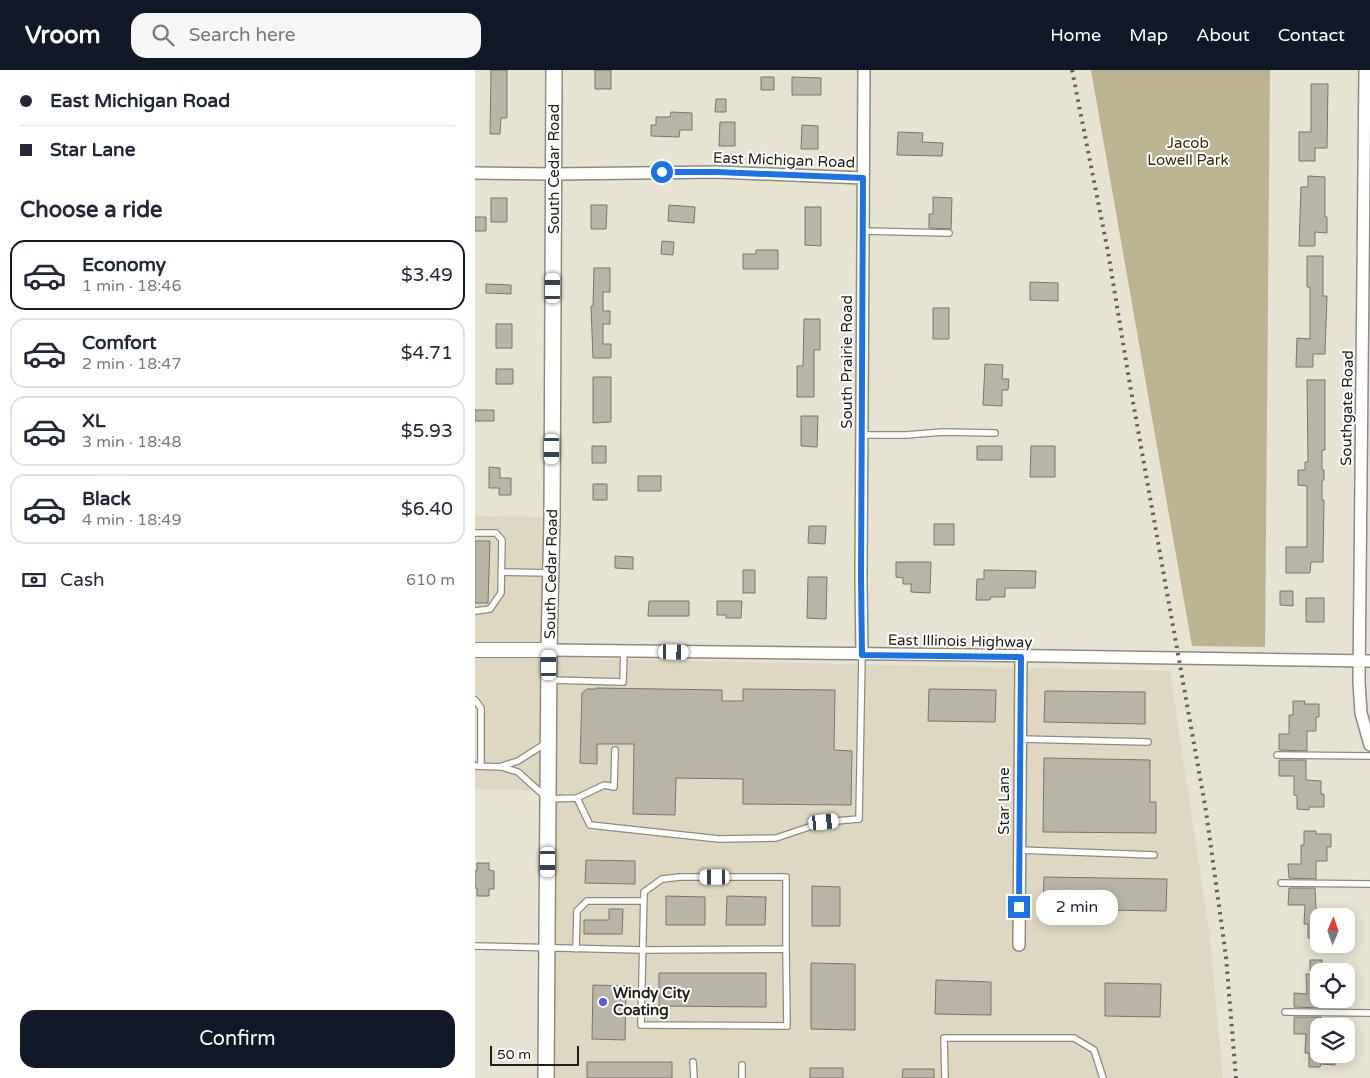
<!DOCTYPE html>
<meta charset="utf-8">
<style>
:root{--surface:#fff;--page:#f6f6f7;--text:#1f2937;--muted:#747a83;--line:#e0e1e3;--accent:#111827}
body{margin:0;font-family:"Varela Round",sans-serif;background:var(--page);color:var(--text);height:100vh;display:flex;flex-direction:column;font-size:19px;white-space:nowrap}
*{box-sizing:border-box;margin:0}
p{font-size:16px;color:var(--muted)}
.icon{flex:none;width:28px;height:28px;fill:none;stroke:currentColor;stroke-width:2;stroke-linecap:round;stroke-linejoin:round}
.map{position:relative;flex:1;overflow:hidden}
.side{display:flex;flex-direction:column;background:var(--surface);width:475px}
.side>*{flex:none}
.hud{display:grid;align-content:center;height:110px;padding:0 20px;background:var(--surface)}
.needle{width:32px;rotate:2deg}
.buttons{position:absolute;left:835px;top:838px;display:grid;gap:10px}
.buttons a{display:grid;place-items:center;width:45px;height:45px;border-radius:10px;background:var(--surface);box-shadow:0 2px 12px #0003;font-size:25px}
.scale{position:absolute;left:15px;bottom:12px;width:89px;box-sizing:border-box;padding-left:5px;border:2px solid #201e19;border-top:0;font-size:14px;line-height:18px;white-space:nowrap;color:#201e19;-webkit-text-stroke:4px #fff;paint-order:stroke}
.end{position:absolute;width:22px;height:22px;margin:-11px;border:6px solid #1a73e8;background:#fff;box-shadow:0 0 0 2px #fff}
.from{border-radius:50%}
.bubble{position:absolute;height:35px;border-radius:15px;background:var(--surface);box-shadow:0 2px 12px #0003;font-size:16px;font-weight:600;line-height:35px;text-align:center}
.car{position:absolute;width:15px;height:30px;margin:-15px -8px;border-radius:6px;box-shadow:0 0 4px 1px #0007;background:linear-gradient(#fff 24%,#345 0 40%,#fff 0 76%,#345 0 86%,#fff 0)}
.hud b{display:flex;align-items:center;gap:18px;height:48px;font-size:19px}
.hud b+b{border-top:1px solid var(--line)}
.hud i{width:12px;height:12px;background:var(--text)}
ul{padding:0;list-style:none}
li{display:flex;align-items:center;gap:15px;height:70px;margin:0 10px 8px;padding:0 10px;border:2px solid var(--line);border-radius:15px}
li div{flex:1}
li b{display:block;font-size:19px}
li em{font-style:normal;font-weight:600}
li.active{border-color:var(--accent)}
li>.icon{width:45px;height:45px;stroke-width:1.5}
h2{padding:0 20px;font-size:22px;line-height:60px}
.pay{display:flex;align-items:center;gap:12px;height:55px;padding:0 20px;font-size:19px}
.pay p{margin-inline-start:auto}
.primary-button{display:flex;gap:10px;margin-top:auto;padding:10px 20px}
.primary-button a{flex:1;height:58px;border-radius:15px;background:var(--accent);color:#fff;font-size:20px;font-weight:600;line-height:58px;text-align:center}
header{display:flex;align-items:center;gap:30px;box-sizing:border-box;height:70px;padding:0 25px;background:var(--accent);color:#fff}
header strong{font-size:24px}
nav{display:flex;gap:28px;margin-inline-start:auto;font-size:18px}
.search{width:350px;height:45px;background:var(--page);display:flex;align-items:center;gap:12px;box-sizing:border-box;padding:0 18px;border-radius:15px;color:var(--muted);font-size:19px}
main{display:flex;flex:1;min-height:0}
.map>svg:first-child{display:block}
</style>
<header>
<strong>Vroom</strong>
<div class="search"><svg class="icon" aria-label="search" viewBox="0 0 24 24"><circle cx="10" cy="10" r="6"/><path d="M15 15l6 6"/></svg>Search here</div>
<nav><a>Home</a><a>Map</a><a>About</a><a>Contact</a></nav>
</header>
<main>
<section class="side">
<div class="hud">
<b><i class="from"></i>East Michigan Road</b>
<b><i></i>Star Lane</b>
</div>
<h2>Choose a ride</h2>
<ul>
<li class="active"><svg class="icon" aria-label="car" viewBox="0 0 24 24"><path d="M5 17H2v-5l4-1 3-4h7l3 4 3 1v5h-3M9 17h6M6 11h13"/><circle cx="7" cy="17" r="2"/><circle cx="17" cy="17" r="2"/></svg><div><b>Economy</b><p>1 min · 18:46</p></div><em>$3.49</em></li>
<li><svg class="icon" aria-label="car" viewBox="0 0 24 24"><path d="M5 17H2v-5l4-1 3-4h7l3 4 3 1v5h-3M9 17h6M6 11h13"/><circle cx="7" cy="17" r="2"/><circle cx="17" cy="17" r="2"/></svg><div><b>Comfort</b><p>2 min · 18:47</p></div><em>$4.71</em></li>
<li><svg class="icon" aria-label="car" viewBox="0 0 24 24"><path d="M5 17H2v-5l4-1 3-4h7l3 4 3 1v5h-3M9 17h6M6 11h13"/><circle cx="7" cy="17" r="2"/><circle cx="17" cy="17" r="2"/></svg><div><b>XL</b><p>3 min · 18:48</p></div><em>$5.93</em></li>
<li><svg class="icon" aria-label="car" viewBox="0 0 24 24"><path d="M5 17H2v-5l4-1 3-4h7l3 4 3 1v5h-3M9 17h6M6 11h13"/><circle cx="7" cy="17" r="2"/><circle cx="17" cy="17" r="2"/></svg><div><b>Black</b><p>4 min · 18:49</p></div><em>$6.40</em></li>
</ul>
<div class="pay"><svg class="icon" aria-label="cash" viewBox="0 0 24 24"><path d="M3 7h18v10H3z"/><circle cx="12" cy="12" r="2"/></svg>Cash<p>610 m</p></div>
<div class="primary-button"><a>Confirm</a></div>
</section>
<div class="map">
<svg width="895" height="1008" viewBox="0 0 895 1008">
<rect width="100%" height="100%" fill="#e7e3d3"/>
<!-- built -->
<path fill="#ded8c2" d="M0,446L80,447L82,588L695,601L735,867L748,1008H76L79,721L0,719Z"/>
<!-- green -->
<path fill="#bcb391" d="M616,0H795L790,577L717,576Z"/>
<!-- building -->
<path fill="#b9b5a6" stroke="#7a7668" d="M16,0H32V48H26L25,64H15Z
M120,0H136V19H120Z
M286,7H299V20H286Z
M317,7L346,8V25H317Z
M836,14H853L852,78H840V91H824V62H836Z
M241,29H251V42H240Z
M196,42L217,43V60H205L204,67L176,66V55H181V47H195Z
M245,52H260V76H244Z
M327,55L343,56V79H326Z
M423,62L448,63L447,72L468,73L467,86L422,85Z
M833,106L850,107V147H852V163L840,162V176H824L826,117H833Z
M458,127L477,128L476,159L454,158V144H458Z
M16,128H32V152H16Z
M116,135H132L131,159H116Z
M194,135L220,137L219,153L193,151Z
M330,137H346V176L330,175Z
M0,147H11V161H0Z
M187,171L199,172L198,185L186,184Z
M281,180H303V199H268V184H281Z
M832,186H848V226H852L850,284H838V297H821L822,268L835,269V217H832Z
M119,198H135V222H128V241H135V254H128V274H136V288H118L116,236H118Z
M555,212L583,213V231L555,230Z
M11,214L36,215V224L11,223Z
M458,238H474V269H458Z
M329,249H345V280H339V327H322V296H328Z
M21,254H37V278H21Z
M510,294L528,295L527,309H534L533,320H527V336L508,335Z
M21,299H38V314H21Z
M118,307H136V352L118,353Z
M832,310H850V380H847V400H849V410H847V430H849L848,492H836L835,503H811V477H832V416L823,415V400H830V392H833Z
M0,340H19V351H0Z
M326,346H343L342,377L326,376Z
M117,376H131V393H117Z
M502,376H527V390H502Z
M556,376H580V407H555Z
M14,397L25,398V408H36V425H24V418H14Z
M163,406H186V421H163Z
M118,414H132V430H118Z
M459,454H479V475H459Z
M334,456H351L350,474L333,473Z
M0,471H15L13,533H0Z
M140,486L158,487V499L140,498Z
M421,492H456L455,523L436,522V514H428V508L421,507Z
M268,500H280V523H268Z
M509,500L561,501L560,518H530V527H516L515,530H501L502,509H509Z
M333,507H352L351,549L332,548Z
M805,521H818V536L805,535Z
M831,528H849V552H831Z
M174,531H214V546H173Z
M242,531H267L266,548H251V545H242Z
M121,618L247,620V631H268V619L360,620L359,680L377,681L376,735L268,734V709L201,708L200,745L158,744L159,674H122V694L105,693L107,623L112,619H121Z
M454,619L521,620L520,652L453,651Z
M570,621L670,622V654L569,652Z
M818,631H830L829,634H844V647H841V661H832V681L804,680V664H814V645H818Z
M569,688L675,690V732H681V763L568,762Z
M804,690H831V710L846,711V724H849V737H834V740L822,739V726L819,725V706H804Z
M829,761H841V764H856V777H852V791H841V809L814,808L813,794H826V775H829Z
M111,790L160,791V814L110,813Z
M2,793H14V800L19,801V819H14V826H2V818H0V801H2Z
M569,807L692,809L691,841L568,839Z
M337,816L365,817V856H337Z
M814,818H840L841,839H844V868H833V854H829L830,835H813Z
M191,826L230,827V855H191Z
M252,826L291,827L290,855H251Z
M134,839H148L147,864H109V850H134Z
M835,890H847V901H835Z
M336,893L380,894V960L336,959Z
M184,903H291V937L184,936Z
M831,904H844V929H846V938L819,937V923L832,924Z
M461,910L516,912V945L460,944Z
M630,913L686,914L685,947L630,946Z
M118,915L151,916L150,970L117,969Z
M819,947H846V956H844V984H860V995L846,994L845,997H834V983H830L831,964H819Z
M112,992H197V1008H112Z
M335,998H368V1008H335Z
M428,999H459V1008H427Z"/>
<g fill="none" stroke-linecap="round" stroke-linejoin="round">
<defs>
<path id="service" d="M388,161L474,163
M387,365H431L468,362L520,363
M0,463H21L27,470L26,523L15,539L0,541
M27,502L75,503
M76,610L148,612L149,581
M0,630L6,638V696
M545,669L673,672
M802,685L895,686
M0,696L27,697L43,702L73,729L102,728L129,715L139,717L140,680
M27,696L43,691L71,673
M102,728L115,755L244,769L301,768L349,752L384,749L387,585
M544,780L679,785
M806,813L895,814
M0,876L167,880L311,879L312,956L166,955L169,822L187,809L205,807H311V879
M101,879L102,841L112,831H169
M810,942L895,943
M218,992L219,1008
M267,995V1008
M470,1008L469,968H599L619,980L628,1008"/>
<path id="minor" d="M890,0L884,612L886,643L895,675
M0,103L79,104L243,102L388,108
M74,580C348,583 621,586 895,591
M387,585L386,508L389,0
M544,875L546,587"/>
<path id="tertiary" d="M0,580H74"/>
<path id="secondary" d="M71,1008L74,580L77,450L79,0"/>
</defs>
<!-- service casing -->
<use href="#service" stroke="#8f8b7c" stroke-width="8"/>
<!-- minor casing -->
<use href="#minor" stroke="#8f8b7c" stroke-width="14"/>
<!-- tertiary casing -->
<use href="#tertiary" stroke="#8f8b7c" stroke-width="16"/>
<!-- secondary casing -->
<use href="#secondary" stroke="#8f8b7c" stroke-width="18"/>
<!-- service -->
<use href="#service" stroke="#fff" stroke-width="5.5"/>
<!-- minor -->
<use href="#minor" stroke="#fff" stroke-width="11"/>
<!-- tertiary -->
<use href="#tertiary" stroke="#fff" stroke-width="14"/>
<!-- secondary -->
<use href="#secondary" stroke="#fff" stroke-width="15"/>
<!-- rail -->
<path stroke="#656259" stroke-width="4" stroke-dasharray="2.5 5" stroke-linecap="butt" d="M597,0L633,182L655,315L731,741L751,887L761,1008"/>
</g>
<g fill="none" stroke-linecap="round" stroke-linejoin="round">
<!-- route -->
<path stroke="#1a73e8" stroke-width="6" d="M187,102H242L388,108L386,508L387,585L546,587L544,837"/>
</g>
<!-- markers -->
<circle fill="#535cd2" stroke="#fff" stroke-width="2" cx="128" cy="932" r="5"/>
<g text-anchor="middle" stroke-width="4" stroke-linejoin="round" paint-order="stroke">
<!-- park labels -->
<g font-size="15" fill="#372c00" stroke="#fff">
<text x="713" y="78">Jacob<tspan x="713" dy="17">Lowell Park</tspan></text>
</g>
<!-- street labels -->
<g font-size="15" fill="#201e19" stroke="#fff">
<text transform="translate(309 90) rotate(2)" y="5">East Michigan Road</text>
<text transform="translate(79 99) rotate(-90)" y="5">South Cedar Road</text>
<text transform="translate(372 292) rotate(-90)" y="5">South Prairie Road</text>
<text transform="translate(872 338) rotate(-89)" y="5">Southgate Road</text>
<text transform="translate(76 504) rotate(-89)" y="5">South Cedar Road</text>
<text transform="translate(485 571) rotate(1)" y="5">East Illinois Highway</text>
<text transform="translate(529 731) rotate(-90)" y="5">Star Lane</text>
</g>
<!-- poi labels -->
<g font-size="15" font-weight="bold" fill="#201e19" stroke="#fff" text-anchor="start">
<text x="138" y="928">Windy City<tspan x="138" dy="17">Coating</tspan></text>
</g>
</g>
</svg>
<div class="buttons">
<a><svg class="needle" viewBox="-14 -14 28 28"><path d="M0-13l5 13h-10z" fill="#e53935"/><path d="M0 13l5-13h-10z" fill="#747a83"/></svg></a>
<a><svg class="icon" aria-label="locate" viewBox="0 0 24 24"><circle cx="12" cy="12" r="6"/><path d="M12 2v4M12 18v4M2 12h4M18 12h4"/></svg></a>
<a><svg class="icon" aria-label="layers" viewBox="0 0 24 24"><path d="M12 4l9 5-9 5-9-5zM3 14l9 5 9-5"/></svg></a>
</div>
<div class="scale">50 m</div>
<i class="end from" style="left:187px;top:102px"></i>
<i class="end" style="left:544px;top:837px"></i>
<div class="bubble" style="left:561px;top:820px;width:82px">2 min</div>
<i class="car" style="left:78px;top:218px;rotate:0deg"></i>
<i class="car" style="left:77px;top:379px;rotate:180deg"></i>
<i class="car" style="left:199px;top:582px;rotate:91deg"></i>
<i class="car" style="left:74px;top:595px;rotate:0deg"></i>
<i class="car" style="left:349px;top:752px;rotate:84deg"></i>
<i class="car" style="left:73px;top:792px;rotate:180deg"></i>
<i class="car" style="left:240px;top:807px;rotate:270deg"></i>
</div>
</main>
